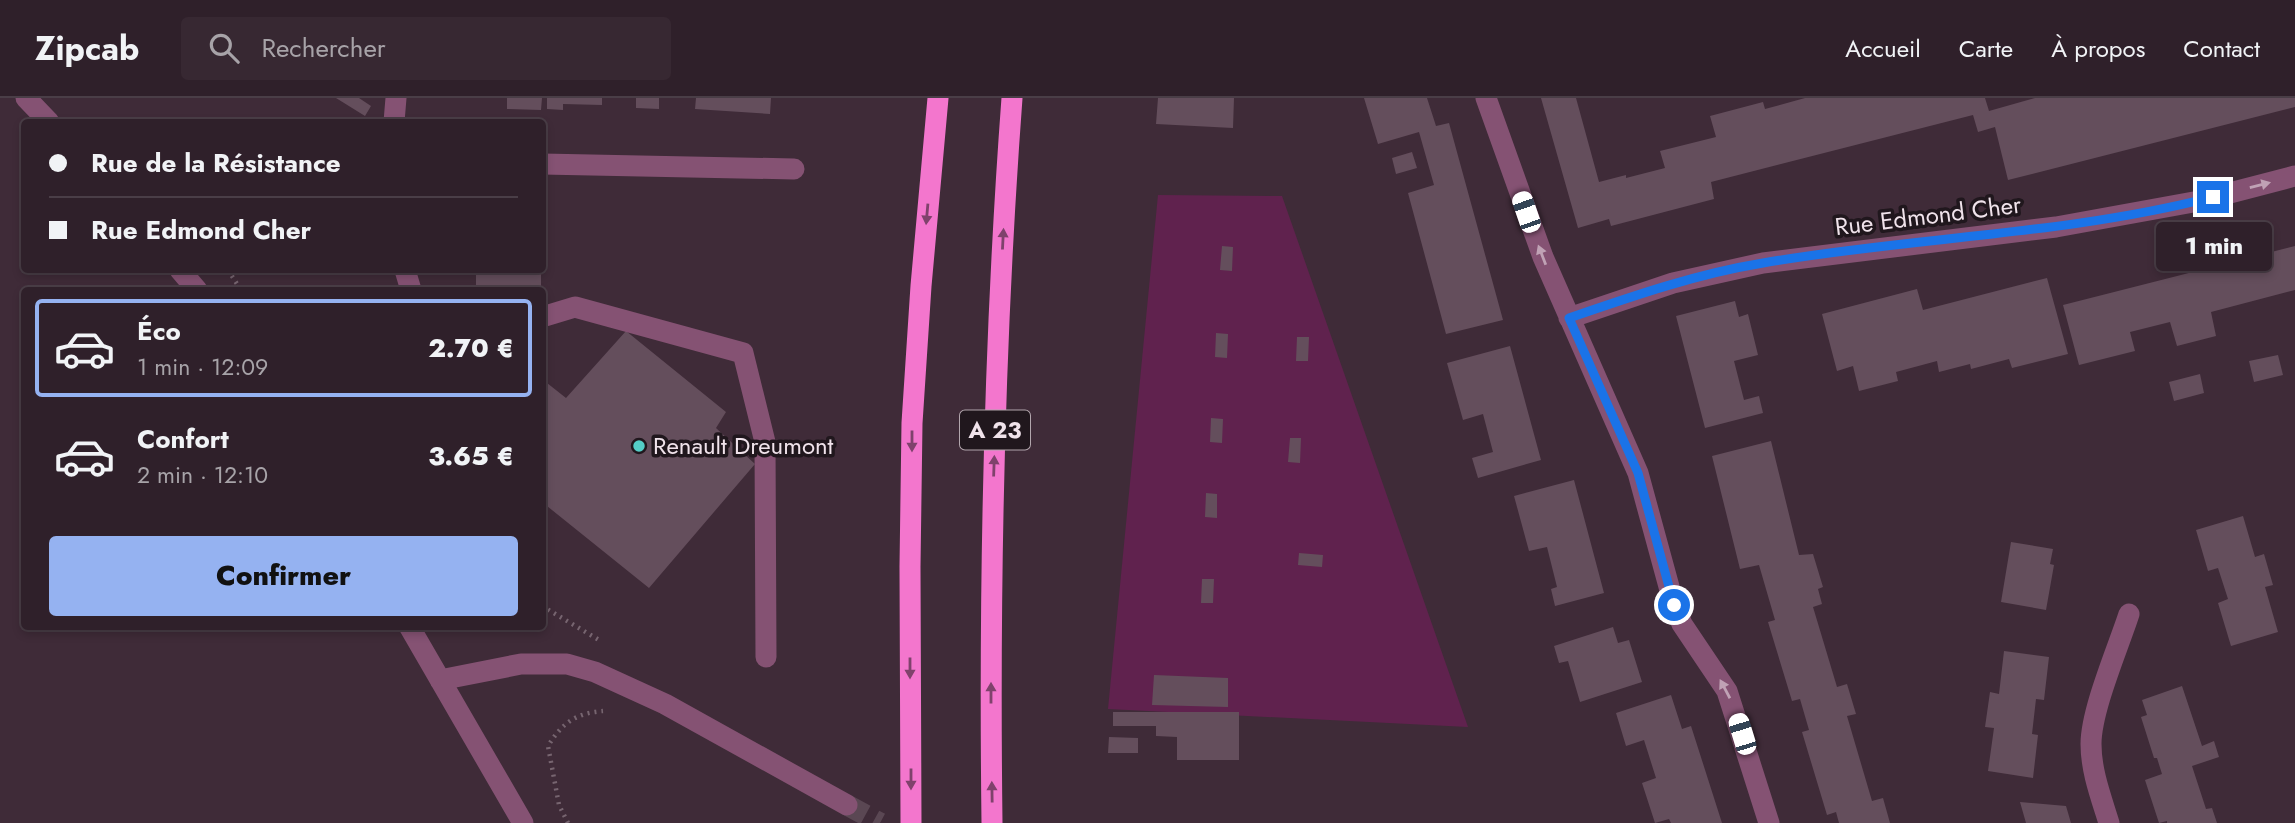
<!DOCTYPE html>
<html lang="fr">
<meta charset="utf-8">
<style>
:root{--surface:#2f202a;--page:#372832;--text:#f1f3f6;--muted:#a7a3a8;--line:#4a3e47;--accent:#95b2f1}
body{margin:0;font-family:Jost,sans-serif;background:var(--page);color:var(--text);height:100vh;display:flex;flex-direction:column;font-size:26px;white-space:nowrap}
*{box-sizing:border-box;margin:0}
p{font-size:23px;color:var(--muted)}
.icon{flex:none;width:38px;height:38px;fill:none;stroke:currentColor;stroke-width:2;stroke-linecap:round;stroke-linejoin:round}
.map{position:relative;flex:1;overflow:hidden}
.panel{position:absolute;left:21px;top:189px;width:525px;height:343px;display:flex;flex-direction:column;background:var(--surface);border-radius:7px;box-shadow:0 4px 10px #0003,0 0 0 2px var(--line)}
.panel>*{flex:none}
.top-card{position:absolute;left:21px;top:21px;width:525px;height:154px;border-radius:7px;box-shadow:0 4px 10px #0003,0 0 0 2px var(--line);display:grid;align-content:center;height:154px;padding:0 28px;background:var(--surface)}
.end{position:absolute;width:32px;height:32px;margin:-16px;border:9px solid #1a73e8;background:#fff;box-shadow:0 0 0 4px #fff}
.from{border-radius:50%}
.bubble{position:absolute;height:49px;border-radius:7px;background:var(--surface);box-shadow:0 4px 10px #0003,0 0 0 2px var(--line);font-size:23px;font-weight:800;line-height:49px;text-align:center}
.car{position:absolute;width:21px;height:42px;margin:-21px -10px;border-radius:9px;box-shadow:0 0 5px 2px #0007;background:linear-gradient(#fff 24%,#345 0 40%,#fff 0 76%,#345 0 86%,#fff 0)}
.top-card b{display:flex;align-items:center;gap:24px;height:66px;font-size:26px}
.top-card b+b{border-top:2px solid var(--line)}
.top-card i{width:18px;height:18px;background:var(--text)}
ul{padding:12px 0 0;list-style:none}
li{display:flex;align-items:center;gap:21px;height:98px;margin:0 14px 10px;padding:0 14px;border:4px solid transparent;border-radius:7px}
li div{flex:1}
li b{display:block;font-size:26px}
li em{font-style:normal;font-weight:800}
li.active{border-color:var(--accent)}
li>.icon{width:63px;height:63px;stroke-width:1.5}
.cta{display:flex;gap:14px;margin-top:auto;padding:14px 28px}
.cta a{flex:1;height:80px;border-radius:7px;background:var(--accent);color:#111;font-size:28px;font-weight:800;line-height:80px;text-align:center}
header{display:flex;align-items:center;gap:42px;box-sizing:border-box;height:98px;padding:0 35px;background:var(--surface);border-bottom:2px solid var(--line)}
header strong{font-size:33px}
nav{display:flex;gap:38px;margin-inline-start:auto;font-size:24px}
.search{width:490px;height:63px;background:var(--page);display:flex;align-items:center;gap:18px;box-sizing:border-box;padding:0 24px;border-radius:7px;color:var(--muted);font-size:26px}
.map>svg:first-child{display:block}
</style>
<header>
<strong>Zipcab</strong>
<div class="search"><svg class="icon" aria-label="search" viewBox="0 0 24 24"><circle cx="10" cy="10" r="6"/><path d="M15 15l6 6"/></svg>Rechercher</div>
<nav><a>Accueil</a><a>Carte</a><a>À propos</a><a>Contact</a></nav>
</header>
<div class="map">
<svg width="2295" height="725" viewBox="0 0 2295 725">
<rect width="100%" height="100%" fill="#3f2b38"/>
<!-- green -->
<path fill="#60224e" d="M1158,97L1282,98L1468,629L1108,611Z"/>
<!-- building -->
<path fill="#644e5c" d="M336,0H359L371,8L365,18Z
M507,0H542L541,12L507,11Z
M547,0H602V7L563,6V12L547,11Z
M636,0H659V11L636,10Z
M696,0H771L770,16L695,11Z
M1158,0H1234L1233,30L1156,26Z
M1364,0H1427L1436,28L1449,25L1503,222L1446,236L1408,95L1434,87L1419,34L1378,46Z
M1541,0H1576L1599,84L1626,77V80L1665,70L1660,53L1716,39L1710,18L1763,4L1765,11L1805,0H1985L1989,13L2035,0H2295V9L2008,82L1995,29L1978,34L1973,17L1711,84L1714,101L1611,128L1609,121L1578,130Z
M1412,54L1417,70L1396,76L1392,60Z
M1222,148L1233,149L1232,173L1220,172Z
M2295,148V192L2211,214L2216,238L2177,248L2170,224L2130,234L2135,253L2079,267L2063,207Z
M476,172H541V192H476Z
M2047,180L2068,256L2012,270L2009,261L1971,271L1970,266L1939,274L1937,263L1896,274L1898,283L1859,293L1853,268L1837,273L1822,216L1917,191L1923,212Z
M1735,203L1739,219L1748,216L1758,257L1734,263L1744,302L1759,298L1763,315L1705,330L1676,218Z
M626,233L726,314L716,330L755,366L649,490L542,404V281L566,300Z
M1216,235L1228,236L1227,260L1215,259Z
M1297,239H1309L1308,263H1296Z
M1510,248L1541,362L1478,380L1472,360L1493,354L1483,316L1463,322L1447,265Z
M2278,257L2283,277L2254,284L2249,263Z
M2200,276L2204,295L2174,303L2169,284Z
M1211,320L1223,321L1222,345L1210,344Z
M1290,340H1301L1300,365L1288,364Z
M1771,343L1799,457L1813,456L1823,489L1818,491L1822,506L1813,509L1837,589L1847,586L1856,616L1847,618L1872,703L1883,700L1890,725H1839L1836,714L1827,717L1802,634L1809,632L1800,601L1792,603L1768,524L1775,522L1759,467L1740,471L1712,358Z
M1574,382L1604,495L1555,508L1551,491L1557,489L1547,449L1529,453L1514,398Z
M1206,395L1217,396V420L1205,419Z
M2243,418L2255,459L2264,456L2273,487L2265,489L2278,534L2231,548L2218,505L2228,501L2218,470L2208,473L2196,432Z
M2011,444L2053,451L2050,466L2054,467L2046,512L2001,504Z
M1299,455L1323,457L1322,469L1298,467Z
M1202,481H1214L1213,505H1201Z
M1613,529L1618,545L1629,542L1642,584L1580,604L1568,563L1559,565L1554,548Z
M2004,553L2049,559L2044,602L2036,601L2032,636L2038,637L2033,680L1988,673L1994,630L1985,629L1990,594L1999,596Z
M1154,577L1228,580V609L1152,607Z
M2182,588L2202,648L2214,643L2219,659L2192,668L2206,711L2212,710L2217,725H2167V723L2159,725L2145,682L2162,676L2157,660H2154L2141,619L2147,617L2142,602Z
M1671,597L1682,631L1691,628L1722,725H1671L1669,721L1655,725L1642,685L1656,680L1644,642L1626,648L1616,615Z
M1113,614H1239V662H1177V639L1156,638V628H1113Z
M1109,639L1138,640V655H1108Z
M2020,704L2066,708L2071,725H2026Z"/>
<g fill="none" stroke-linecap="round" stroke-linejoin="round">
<!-- street-tunnel -->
<path stroke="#5a4753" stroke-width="21" stroke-dasharray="21 10" stroke-linecap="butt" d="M847,707L880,725"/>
<!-- path -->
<path stroke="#776570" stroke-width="4.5" stroke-dasharray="2 5" stroke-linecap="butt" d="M228,172L241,192
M542,508L599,542
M568,725L559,707L548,648C562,625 576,615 603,613"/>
<!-- lane -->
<path stroke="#855273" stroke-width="21" d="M405,172L411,192
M542,219L575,209L743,255L765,344L766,559"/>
<!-- street -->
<path stroke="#855273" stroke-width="21" d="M26,0L49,24
M1486,0L1543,159L1638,375L1674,507L1682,526L1727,593L1769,725
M394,24L396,0
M542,66L794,71
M180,172L197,192
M1569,220L1673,185L1763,165L2056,129L2199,103L2295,78
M409,528L523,725
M440,582L521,566H567L595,574L665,606L847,707
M2109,725C2101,699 2091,673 2091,646C2091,612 2118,550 2129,516"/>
<!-- highway -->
<path stroke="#f376cd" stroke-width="21" d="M911,725L910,469L912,325L921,188L938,0
M992,725C989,483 994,241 1012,0"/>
</g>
<!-- one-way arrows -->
<defs><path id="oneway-solid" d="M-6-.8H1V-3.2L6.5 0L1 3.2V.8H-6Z" transform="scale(1.75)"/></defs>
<g fill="#c0a2b5">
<use href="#oneway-solid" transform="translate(2260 87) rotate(-14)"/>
<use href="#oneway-solid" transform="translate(1542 157) rotate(-111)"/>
<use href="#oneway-solid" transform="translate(1725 591) rotate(-118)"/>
</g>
<g fill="#7f426c">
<use href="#oneway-solid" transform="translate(927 116) rotate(95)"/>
<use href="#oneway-solid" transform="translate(1003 141) rotate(-87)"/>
<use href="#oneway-solid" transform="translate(912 343) rotate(90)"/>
<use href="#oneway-solid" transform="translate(994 368) rotate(-88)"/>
<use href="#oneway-solid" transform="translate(910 570) rotate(90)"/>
<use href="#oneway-solid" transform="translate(991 595) rotate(-90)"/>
<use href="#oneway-solid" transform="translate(911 681) rotate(90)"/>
<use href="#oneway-solid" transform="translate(992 694) rotate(-91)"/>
</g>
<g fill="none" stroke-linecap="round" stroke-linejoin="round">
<!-- route -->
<path stroke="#1a73e8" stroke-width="9" d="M1674,507L1638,375L1569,220C1633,198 1696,176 1763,165C1912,139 2066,137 2213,99"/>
</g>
<!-- markers -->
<circle fill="#54cdc7" stroke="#20171d" stroke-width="2.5" cx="639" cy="348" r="7"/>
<g text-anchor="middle" stroke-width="7" stroke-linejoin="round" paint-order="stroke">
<!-- shield labels -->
<rect fill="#20171d" stroke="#b2a6ad" stroke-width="2" x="960" y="312.5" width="70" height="39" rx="5"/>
<g font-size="23" font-weight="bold" fill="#f0e3eb">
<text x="995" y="340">A 23</text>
</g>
<!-- street labels -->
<g font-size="24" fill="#f0e3eb" stroke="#20171d">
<text transform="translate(1928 118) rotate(-7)" y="8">Rue Edmond Cher</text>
</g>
<!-- poi labels -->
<g font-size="24" fill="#f0e3eb" stroke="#20171d" text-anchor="start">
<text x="653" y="356">Renault Dreumont</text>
</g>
</g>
</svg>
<i class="end from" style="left:1674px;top:507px"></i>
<i class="end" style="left:2213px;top:99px"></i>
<div class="bubble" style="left:2156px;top:124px;width:116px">1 min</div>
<i class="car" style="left:1526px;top:114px;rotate:341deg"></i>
<i class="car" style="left:1742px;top:636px;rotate:343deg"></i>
<div class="top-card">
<b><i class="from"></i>Rue de la Résistance</b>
<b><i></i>Rue Edmond Cher</b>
</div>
<section class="panel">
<ul>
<li class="active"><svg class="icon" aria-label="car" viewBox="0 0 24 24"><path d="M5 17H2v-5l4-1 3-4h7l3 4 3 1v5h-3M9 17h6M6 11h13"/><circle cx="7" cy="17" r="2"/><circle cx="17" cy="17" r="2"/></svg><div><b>Éco</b><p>1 min · 12:09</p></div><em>2.70 €</em></li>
<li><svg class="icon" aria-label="car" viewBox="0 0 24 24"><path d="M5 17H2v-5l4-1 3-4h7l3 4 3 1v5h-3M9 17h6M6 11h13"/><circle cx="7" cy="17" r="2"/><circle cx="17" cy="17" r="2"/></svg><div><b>Confort</b><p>2 min · 12:10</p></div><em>3.65 €</em></li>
</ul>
<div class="cta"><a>Confirmer</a></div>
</section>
</div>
